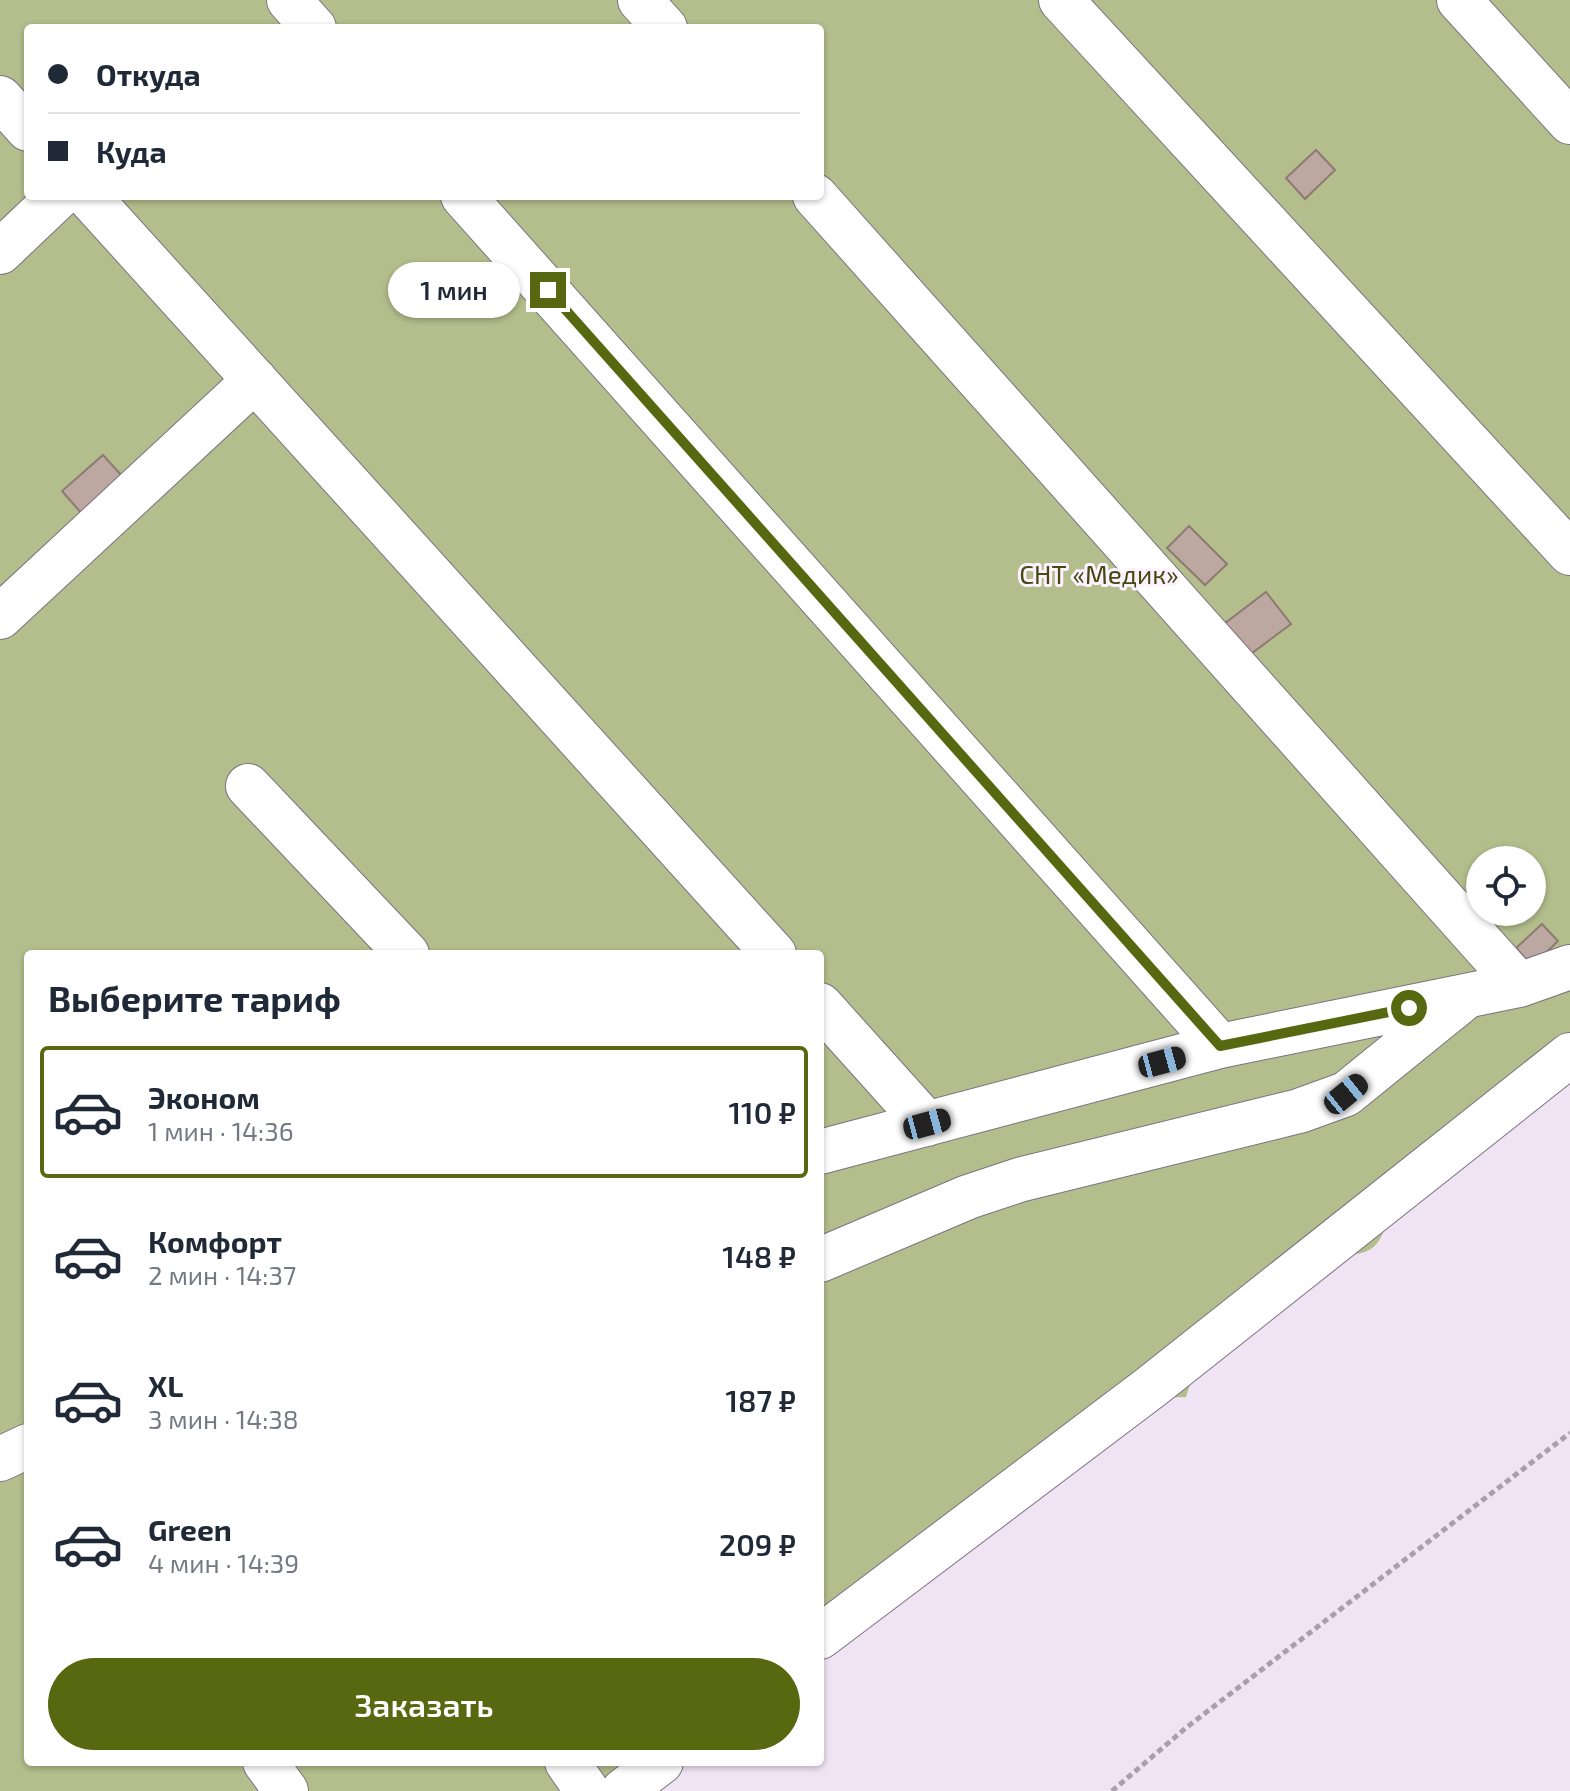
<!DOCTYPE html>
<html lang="ru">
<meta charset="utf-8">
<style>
:root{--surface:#fff;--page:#f2f2f3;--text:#1f2937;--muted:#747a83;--line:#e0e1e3;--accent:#586811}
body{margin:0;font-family:"Exo 2",sans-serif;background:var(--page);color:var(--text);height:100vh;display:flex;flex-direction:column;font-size:30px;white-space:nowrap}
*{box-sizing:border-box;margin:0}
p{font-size:26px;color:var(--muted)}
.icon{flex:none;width:44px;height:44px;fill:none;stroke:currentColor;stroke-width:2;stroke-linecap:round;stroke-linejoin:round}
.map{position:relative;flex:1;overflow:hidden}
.side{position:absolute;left:24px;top:950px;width:800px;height:816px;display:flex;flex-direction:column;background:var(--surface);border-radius:8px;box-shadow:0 2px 6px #0004}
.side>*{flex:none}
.hud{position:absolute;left:24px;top:24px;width:800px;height:176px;border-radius:8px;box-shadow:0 2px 6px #0004;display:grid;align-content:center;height:176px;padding:0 24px;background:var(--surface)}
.tools{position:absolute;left:1466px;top:846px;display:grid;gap:16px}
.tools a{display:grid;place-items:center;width:80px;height:80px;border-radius:50%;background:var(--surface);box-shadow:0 2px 6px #0004;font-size:40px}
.end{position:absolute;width:36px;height:36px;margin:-18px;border:10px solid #586811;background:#fff;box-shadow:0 0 0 4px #fff}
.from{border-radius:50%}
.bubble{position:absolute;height:56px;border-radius:28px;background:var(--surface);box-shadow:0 2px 6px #0004;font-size:26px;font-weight:600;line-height:56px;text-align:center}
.car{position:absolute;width:24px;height:48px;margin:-24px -12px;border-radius:10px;box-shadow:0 0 6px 2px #0007;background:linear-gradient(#222 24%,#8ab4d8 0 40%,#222 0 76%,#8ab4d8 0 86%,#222 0)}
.hud b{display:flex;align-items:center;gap:28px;height:76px;font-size:30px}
.hud b+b{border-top:2px solid var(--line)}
.hud i{width:20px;height:20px;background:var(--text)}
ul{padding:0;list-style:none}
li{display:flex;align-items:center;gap:24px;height:132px;margin:0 16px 12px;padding:0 8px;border:4px solid transparent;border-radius:8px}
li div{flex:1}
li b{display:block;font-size:30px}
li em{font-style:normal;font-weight:600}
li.active{border-color:var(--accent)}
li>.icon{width:72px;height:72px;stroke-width:1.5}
h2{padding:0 24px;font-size:36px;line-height:96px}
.primary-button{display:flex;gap:16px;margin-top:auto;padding:16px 24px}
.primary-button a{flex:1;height:92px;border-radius:48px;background:var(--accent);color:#fff;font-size:32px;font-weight:600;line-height:92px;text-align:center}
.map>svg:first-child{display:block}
</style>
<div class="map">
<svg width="1570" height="1791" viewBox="0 0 1570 1791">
<rect width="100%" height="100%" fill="#f0e3f4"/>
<!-- green -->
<path fill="#b4bd8c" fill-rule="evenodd" d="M0,0H1570V1078L1389,1216C1379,1248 1373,1255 1338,1255L1199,1356L1186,1397L1143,1398L820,1646V954H28V1762H669L641,1791H0ZM28,28H820V196H28ZM1480,860H1532V912H1480Z"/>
<!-- building -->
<path fill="#bca8a0" stroke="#8d7b73" stroke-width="2" d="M1316,150L1335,170L1305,199L1286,178Z
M103,455L131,486L89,522L62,491Z
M1189,526L1227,564L1205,585L1167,548Z
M1266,592L1291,624L1248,656L1224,624Z
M1542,924L1558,941L1532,966L1516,948Z"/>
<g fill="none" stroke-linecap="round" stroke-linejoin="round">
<defs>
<path id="minor" d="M289,0L314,28
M640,0L665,28
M1061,0L1570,553
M1459,0L1570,122
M0,98L28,129
M88,196L774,954
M463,196L1220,1046
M815,196L1519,985
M0,252L59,196
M0,617L255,380
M248,786L407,954
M820,1005L927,1124
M820,1152L1220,1046L1519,985L1570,967
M820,1260L968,1197L1019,1180L1299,1111L1346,1094L1462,1000
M0,1459L28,1446
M820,1637L1151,1387L1570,1055
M265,1762L286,1791
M567,1762L587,1791
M623,1791L661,1762"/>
</defs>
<!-- minor casing -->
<use href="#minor" stroke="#7d7281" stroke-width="46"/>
<!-- path -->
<path stroke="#a99fac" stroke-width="5" stroke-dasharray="6 4" stroke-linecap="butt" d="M1112,1791L1187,1727L1570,1433"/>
<!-- minor -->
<use href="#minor" stroke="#fff" stroke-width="44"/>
</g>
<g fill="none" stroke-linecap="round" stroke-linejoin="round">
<!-- route -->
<path stroke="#586811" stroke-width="10" d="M548,290L1220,1046L1409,1008"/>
</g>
<g text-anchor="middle" stroke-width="6" stroke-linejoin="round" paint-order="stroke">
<!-- park labels -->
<g font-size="26" fill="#424a0d" stroke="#fcf2ff">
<text x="1099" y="584">СНТ «Медик»</text>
</g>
</g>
</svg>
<div class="tools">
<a><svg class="icon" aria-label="locate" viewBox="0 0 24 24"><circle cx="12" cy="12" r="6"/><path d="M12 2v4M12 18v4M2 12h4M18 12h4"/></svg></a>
</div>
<i class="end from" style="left:1409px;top:1008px"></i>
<i class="end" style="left:548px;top:290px"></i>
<div class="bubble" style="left:388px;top:262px;width:132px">1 мин</div>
<i class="car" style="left:1162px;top:1062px;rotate:75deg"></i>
<i class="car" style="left:1346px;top:1094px;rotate:51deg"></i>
<i class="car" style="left:927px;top:1124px;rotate:75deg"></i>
<div class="hud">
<b><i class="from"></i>Откуда</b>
<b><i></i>Куда</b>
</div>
<section class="side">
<h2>Выберите тариф</h2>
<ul>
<li class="active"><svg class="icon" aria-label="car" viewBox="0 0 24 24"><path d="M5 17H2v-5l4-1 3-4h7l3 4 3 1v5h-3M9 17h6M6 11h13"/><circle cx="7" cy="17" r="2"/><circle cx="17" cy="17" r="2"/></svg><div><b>Эконом</b><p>1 мин · 14:36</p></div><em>110 ₽</em></li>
<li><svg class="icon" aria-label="car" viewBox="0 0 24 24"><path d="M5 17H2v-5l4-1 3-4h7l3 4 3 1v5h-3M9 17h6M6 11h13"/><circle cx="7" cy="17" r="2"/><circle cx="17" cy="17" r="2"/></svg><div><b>Комфорт</b><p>2 мин · 14:37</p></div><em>148 ₽</em></li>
<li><svg class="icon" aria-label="car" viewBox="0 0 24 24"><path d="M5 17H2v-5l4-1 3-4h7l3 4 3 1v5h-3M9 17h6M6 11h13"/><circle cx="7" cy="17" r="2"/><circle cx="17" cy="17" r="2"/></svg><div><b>XL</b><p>3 мин · 14:38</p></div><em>187 ₽</em></li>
<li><svg class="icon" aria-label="car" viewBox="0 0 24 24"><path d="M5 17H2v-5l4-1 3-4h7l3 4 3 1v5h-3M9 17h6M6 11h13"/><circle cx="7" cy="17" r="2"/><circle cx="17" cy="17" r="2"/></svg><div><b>Green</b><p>4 мин · 14:39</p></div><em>209 ₽</em></li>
</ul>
<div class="primary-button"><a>Заказать</a></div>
</section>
</div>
